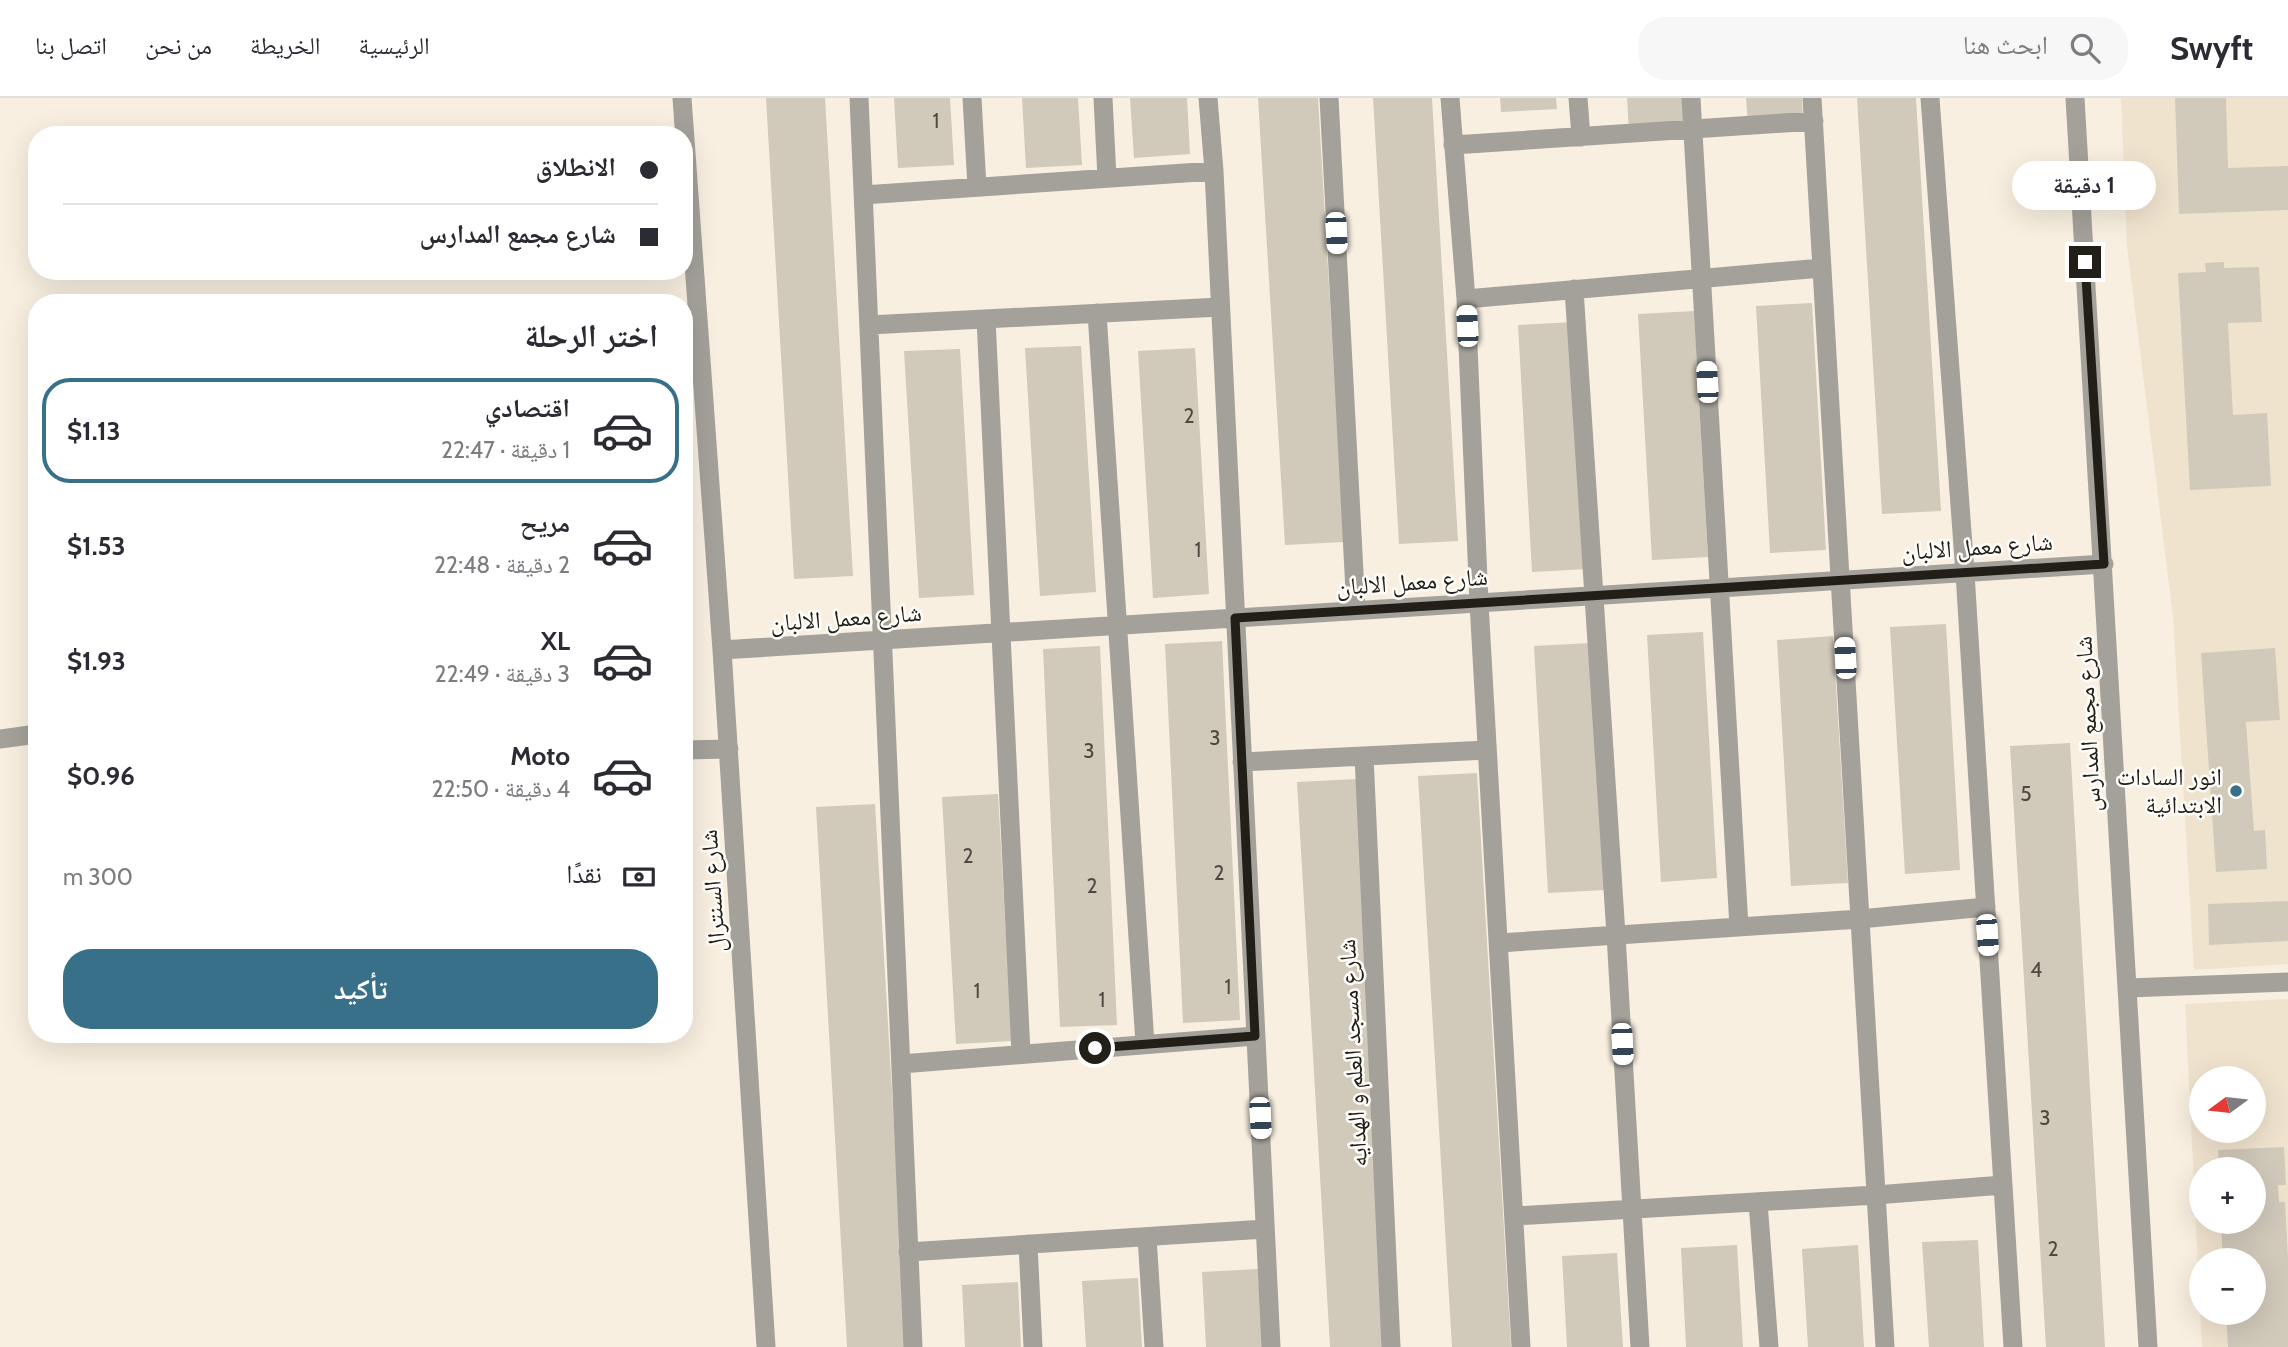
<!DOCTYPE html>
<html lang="ar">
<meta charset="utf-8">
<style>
:root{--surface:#fff;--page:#f7f7f7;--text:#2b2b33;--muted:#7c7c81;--line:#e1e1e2;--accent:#38708a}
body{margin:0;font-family:Cabin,"Noto Naskh Arabic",sans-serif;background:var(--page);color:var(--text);direction:rtl;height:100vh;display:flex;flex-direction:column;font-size:26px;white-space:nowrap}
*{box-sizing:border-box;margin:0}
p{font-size:23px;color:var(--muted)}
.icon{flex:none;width:38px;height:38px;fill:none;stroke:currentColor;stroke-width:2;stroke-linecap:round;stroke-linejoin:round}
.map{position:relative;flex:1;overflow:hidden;direction:ltr}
.details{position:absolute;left:28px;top:196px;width:665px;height:749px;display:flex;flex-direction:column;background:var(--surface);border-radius:28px;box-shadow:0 7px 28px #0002;direction:rtl}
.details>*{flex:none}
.banner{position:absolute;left:28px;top:28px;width:665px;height:154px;border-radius:28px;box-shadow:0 7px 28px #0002;direction:rtl;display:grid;align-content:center;height:154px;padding:0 35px;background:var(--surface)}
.needle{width:46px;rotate:255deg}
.controls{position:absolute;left:2189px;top:968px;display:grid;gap:14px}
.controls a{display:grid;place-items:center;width:77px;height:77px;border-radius:50%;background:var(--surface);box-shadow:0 7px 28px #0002;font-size:35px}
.end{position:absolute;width:32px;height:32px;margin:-16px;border:9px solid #221f19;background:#fff;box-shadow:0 0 0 4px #fff}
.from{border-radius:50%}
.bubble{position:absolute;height:49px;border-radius:24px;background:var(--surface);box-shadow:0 7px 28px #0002;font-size:23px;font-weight:700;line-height:49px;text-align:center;direction:rtl}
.car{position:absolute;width:21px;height:42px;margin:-21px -10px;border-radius:9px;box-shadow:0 0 5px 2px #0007;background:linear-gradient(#fff 24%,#345 0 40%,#fff 0 76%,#345 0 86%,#fff 0)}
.banner b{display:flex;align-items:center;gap:24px;height:66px;font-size:26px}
.banner b+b{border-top:2px solid var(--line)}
.banner i{width:18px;height:18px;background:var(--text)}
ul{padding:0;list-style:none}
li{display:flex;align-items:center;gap:21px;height:105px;margin:0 14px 10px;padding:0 21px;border:4px solid transparent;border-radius:28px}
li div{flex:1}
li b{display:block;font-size:26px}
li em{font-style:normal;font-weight:700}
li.selected{border-color:var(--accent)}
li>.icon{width:63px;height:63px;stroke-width:1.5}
h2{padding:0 35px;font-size:32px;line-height:84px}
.pay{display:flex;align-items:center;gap:18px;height:77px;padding:0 35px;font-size:26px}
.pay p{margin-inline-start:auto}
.action{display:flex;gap:14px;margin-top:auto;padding:14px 35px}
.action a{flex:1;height:80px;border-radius:28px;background:var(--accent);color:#fff;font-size:28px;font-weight:700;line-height:80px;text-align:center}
header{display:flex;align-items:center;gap:42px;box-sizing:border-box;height:98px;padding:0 35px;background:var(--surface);border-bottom:2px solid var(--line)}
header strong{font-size:33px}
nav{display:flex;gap:38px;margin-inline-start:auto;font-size:24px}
.search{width:490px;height:63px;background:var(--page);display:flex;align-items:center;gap:18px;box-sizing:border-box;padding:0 24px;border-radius:28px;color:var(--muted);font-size:26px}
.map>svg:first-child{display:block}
</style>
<header>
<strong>Swyft</strong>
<div class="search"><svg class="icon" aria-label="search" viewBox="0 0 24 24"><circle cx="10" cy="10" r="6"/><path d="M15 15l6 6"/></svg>ابحث هنا</div>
<nav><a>الرئيسية</a><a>الخريطة</a><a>من نحن</a><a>اتصل بنا</a></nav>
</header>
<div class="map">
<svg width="2288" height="1249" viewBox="0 0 2288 1249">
<rect width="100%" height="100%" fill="#f8efe0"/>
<!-- built -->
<path fill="#f0e3ce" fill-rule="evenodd" d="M2121,0H2288V866L2194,872L2173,519L2127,148Z
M2288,901V1249H2202L2185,906ZM2202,980H2254V1032H2202ZM2202,1071H2254V1124H2202ZM2202,1162H2254V1214H2202Z"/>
<!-- building -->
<path fill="#d1c9ba" d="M766,0H825L853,478L794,481Z
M894,0H950L954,67L898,70Z
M1022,0H1078L1082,67L1026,70Z
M1130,0H1187L1190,56L1134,60Z
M1258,0H1318L1344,444L1285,447Z
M1373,0H1432L1458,443L1399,446Z
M1500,0H1556L1557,11L1501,14Z
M1627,0H1683L1685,30L1629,33Z
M1746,0H1802L1803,23L1748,26Z
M1857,0H1916L1941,413L1882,416Z
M2175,0H2226L2228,70L2288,68V112L2179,116Z
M2224,164V170L2259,169L2262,224L2228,225L2233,317L2267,315L2271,388L2190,392L2178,175L2206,174L2205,165Z
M1812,205L1826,452L1770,455L1756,208Z
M1694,213L1708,459L1652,462L1638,216Z
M1573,224L1588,471L1532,474L1518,227Z
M1081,248L1096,494L1040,498L1025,250Z
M1195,250L1209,496L1153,500L1138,253Z
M960,251L974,497L919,500L904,253Z
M1946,526L1960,772L1905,776L1890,529Z
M1703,534L1717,780L1661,784L1647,537Z
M1833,538L1848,785L1791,788L1777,542Z
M1222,543L1240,922L1183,925L1165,546Z
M1590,545L1605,792L1548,795L1534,548Z
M1100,548L1117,927L1060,929L1043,551Z
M2275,550L2280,622L2246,624L2254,733L2265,732L2267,771L2216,774L2201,555Z
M2070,645L2105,1249H2046L2010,648Z
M1477,675L1511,1249H1452L1418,678Z
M1357,681L1390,1249H1330L1297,684Z
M998,696L1012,943L956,946L942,699Z
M875,706L907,1249H847L816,709Z
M2288,803V843L2209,847L2208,806Z
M2284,1049L2286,1087H2278L2279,1104H2285L2288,1162V1249H2228L2226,1214H2254V1162H2223L2221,1124H2254V1071H2219L2218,1052Z
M1978,1142L1984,1249H1929L1922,1144Z
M1737,1147L1743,1249H1686L1681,1150Z
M1858,1147L1864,1249H1808L1802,1151Z
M1617,1155L1623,1249H1567L1562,1158Z
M1258,1171L1263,1249H1206L1202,1174Z
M1138,1180L1142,1249H1086L1082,1183Z
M1018,1184L1021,1249H965L962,1187Z"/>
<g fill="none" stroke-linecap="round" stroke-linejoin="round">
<!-- service -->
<path stroke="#a4a19b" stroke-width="19" d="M0,641L37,636
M684,652L729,651
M2128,890L2288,884"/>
<!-- minor -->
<path stroke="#a4a19b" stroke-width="19" d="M682,0L722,552L766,1249
M859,0L913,1249
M972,0L977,89
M1103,0L1107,80
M1208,0L1214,73L1271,1249
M1329,0L1356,512
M1450,0L1466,201L1479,505L1521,1249
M1578,0L1581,39
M1691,0L1739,829
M1812,0L1885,1249
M1930,0L1965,475L2013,1249
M2075,0L2148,1249
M1453,47L1814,23
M863,97L1214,73
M1574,191L1616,837L1640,1249
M1466,201L1822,170
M1097,215L1145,946
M986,221L1021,956
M869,227L1220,209
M722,552L2104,466
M1364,658L1391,1249
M1242,664L1487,652
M1499,845L1860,821L1986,809
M901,966L1255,938
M1758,1104L1769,1249
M1514,1118L1876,1097L2003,1087
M1147,1139L1154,1249
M1028,1146L1033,1249
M908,1154L1265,1131"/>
</g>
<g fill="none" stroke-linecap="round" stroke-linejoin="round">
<!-- route -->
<path stroke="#221f19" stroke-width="9" d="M1095,950L1255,938L1235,520L2104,466L2085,164"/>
</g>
<!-- markers -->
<circle fill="#38708a" stroke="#fffdfa" stroke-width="2.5" cx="2236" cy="693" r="7"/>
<g text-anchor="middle" stroke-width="5" stroke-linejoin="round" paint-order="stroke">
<!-- number labels -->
<g font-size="21" fill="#4e4a41">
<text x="936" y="30">1</text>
<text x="1189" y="325">2</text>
<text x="1198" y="459">1</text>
<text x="1215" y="647">3</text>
<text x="1089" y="660">3</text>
<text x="2026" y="703">5</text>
<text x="968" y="765">2</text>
<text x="1219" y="782">2</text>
<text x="1092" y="795">2</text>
<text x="2036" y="879">4</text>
<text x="1228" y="896">1</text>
<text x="977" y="900">1</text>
<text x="1102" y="909">1</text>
<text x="2045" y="1027">3</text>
<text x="2053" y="1158">2</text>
</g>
<!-- street labels -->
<g font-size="24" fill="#221f19" stroke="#fffdfa">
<text transform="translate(1977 449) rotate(-4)" y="8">شارع معمل الالبان</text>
<text transform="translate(1412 484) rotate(-4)" y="8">شارع معمل الالبان</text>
<text transform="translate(846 520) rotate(-4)" y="8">شارع معمل الالبان</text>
<text transform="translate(2088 626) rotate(-93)" y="8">شارع مجمع المدارس</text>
<text transform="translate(713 793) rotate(-94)" y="8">شارع السنترال</text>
<text transform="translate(1353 955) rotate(-93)" y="8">شارع مسجد العلم و الهدايه</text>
</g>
<!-- poi labels -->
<g font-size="24" fill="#221f19" stroke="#fffdfa" text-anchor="end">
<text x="2222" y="687">انور السادات<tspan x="2222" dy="28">الابتدائية</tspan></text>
</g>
</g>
</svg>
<div class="controls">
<a><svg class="needle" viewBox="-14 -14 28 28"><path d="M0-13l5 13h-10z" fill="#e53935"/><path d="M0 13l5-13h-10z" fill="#7c7c81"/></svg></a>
<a>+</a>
<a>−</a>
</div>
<i class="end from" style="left:1095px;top:950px"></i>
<i class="end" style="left:2085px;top:164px"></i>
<div class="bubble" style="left:2012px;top:63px;width:144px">1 دقيقة</div>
<i class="car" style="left:1336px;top:135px;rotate:177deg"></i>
<i class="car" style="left:1467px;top:228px;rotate:357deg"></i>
<i class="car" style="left:1707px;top:284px;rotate:357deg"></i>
<i class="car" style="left:1845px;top:560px;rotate:357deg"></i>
<i class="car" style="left:1987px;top:837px;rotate:176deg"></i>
<i class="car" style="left:1622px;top:946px;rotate:177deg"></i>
<i class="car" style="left:1260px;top:1020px;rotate:177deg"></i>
<div class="banner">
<b><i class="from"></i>الانطلاق</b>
<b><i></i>شارع مجمع المدارس</b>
</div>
<section class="details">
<h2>اختر الرحلة</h2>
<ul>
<li class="selected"><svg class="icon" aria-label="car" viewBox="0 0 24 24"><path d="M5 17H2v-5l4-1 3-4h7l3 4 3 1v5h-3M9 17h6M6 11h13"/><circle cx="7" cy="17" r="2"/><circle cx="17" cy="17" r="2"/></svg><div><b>اقتصادي</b><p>1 دقيقة · 22:47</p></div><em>$1.13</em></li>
<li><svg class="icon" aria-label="car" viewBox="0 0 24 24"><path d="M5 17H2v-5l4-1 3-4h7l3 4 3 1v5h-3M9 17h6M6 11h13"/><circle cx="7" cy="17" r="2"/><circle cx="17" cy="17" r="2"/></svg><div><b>مريح</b><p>2 دقيقة · 22:48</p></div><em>$1.53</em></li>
<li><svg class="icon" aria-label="car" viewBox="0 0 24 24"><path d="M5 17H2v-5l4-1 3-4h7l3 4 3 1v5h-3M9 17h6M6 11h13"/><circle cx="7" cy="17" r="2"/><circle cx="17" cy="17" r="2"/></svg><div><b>XL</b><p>3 دقيقة · 22:49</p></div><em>$1.93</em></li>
<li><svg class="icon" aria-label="car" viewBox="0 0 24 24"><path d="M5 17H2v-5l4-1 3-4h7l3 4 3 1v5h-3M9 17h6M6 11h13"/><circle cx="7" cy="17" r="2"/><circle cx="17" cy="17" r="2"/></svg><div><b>Moto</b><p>4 دقيقة · 22:50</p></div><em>$0.96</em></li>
</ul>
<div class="pay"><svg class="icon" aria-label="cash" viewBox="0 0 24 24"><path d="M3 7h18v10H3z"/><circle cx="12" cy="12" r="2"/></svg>نقدًا<p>300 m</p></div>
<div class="action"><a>تأكيد</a></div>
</section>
</div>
